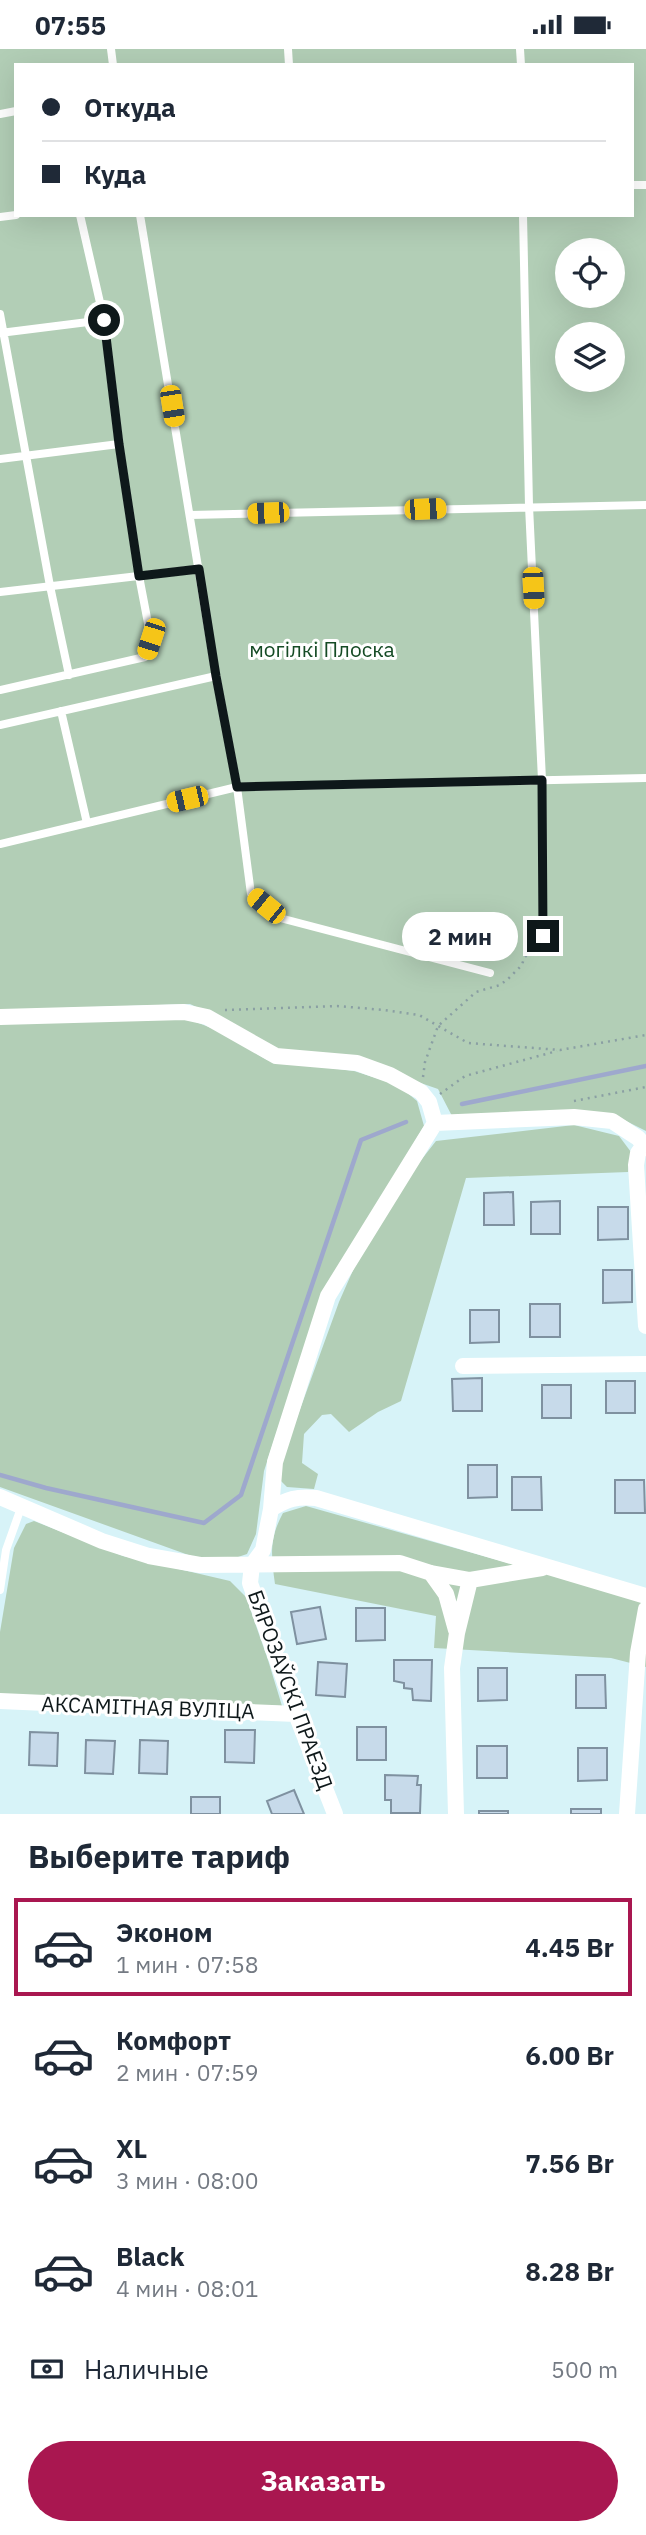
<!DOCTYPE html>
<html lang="ru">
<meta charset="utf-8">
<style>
:root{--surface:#fff;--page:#f6f6f7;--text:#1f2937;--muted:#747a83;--line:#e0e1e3;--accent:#a91750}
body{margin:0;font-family:"IBM Plex Sans",sans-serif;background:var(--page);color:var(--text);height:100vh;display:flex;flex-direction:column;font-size:26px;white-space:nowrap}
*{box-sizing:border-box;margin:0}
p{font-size:23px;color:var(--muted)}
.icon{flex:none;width:38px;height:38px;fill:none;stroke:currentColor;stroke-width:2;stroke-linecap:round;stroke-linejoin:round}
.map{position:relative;height:1765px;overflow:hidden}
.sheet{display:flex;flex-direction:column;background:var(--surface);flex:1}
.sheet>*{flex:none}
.hud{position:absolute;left:14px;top:14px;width:620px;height:154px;border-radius:0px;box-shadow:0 7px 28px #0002;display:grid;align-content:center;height:154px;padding:0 28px;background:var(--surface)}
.buttons{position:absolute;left:555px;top:189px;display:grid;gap:14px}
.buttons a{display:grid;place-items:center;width:70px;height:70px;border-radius:50%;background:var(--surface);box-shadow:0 7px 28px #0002;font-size:35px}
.end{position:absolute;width:32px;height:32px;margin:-16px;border:9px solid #0e181a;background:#fff;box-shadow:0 0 0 4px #fff}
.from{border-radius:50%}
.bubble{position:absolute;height:49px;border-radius:24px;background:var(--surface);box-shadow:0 7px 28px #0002;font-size:23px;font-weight:800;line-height:49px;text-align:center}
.car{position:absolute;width:21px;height:42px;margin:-21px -10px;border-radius:9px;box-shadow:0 0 5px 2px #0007;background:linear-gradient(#f5c518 24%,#345 0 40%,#f5c518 0 76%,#345 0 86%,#f5c518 0)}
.hud b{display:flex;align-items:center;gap:24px;height:66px;font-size:26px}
.hud b+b{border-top:2px solid var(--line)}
.hud i{width:18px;height:18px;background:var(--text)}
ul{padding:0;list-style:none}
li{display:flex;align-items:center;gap:21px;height:98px;margin:0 14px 10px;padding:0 14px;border:4px solid transparent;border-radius:0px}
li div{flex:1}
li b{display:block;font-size:26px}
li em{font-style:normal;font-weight:800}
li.on{border-color:var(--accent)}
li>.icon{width:63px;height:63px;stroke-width:1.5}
h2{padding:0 28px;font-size:32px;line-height:84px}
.pay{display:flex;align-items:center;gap:18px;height:77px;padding:0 28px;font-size:26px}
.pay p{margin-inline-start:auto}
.primary-button{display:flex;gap:14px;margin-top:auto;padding:14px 28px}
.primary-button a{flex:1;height:80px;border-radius:42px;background:var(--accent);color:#fff;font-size:28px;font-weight:800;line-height:80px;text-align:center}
.status{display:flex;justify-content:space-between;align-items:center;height:49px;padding:0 35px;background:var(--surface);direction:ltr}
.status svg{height:19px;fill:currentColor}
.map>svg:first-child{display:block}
</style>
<div class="status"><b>07:55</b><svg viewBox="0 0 49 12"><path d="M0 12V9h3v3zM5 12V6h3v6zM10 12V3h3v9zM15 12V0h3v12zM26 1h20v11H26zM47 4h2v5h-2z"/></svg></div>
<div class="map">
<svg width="646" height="1765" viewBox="0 0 646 1765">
<rect width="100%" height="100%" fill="#d7f3f8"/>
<!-- green -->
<path fill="#b2ceb6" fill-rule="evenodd" d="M0,0H646V1082L614,1066L452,1067L438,1040L412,1031L274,999L227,972L190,955L0,961ZM16,16H632V166H16ZM567,201H612V247H567ZM567,285H612V331H567Z
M183,968L219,982L267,1011L354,1022L398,1036L417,1052L424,1077L320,1251L264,1422L256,1485L247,1505L232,1510L194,1508L0,1438V974Z
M574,1076L619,1087L631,1103L628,1123L466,1129L401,1352L378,1363L349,1383L331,1365L322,1366L304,1385L302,1414L318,1425L314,1440L287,1438L278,1429L282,1410L339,1253L354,1219L418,1115L436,1092Z
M306,1457L646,1553V1618L611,1609L434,1599L436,1567L275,1535C271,1506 269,1490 283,1464Z
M34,1472L123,1507L230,1532L246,1548L268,1611L282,1657L0,1646V1583L14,1499L26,1475Z"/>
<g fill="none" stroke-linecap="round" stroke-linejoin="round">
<!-- stream -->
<path stroke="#9ea8cd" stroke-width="4.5" d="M462,1055L646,1017
M0,1426L46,1439L204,1474L241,1446L361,1091L406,1073"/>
</g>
<!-- building -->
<path fill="#c7daea" stroke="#7f91a0" stroke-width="2" d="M513,1143L514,1176H484V1144Z
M560,1152V1185H531V1153Z
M598,1158H628V1190L598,1191Z
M603,1221H632V1253L603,1254Z
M530,1255H560V1288H530Z
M470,1261H499V1293L470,1294Z
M482,1329V1362H453L452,1330Z
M606,1332H635V1364H606Z
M542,1336H571V1369H542Z
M468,1416H497V1448L468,1449Z
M512,1428H541L542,1461H512Z
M615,1431H644L645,1464H615Z
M320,1558L326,1590L297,1595L291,1563Z
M356,1559H385V1591L356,1592Z
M394,1611H432L431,1652L413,1651L412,1640L404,1639V1634L394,1632Z
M318,1613L347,1615L345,1648L316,1646Z
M478,1619H507V1651L478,1652Z
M576,1626H605L606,1659H576Z
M357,1678H386V1711H357Z
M225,1681H255L254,1714L225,1713Z
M30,1683L58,1684L57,1717L29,1716Z
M86,1691L115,1692L113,1725L85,1724Z
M140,1691L168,1692L167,1725L139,1724Z
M477,1697H507V1729H477Z
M578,1699H607V1731L578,1732Z
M385,1726L418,1727L417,1736H421L420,1764H391V1751H385Z
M294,1741L304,1765H272L267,1752Z
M191,1748H220V1765H191Z
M571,1760H601V1765H571Z
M479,1762H508V1765H479Z"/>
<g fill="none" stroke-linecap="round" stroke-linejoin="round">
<!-- path -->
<path stroke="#8a9fa3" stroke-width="2.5" stroke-dasharray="2 5" stroke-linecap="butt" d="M225,961L337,957L384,961L419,966L468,994L560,1001L646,986
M423,1028L425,1013L438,977L476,943L500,936L508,930L522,916L524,909L537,896
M440,1045L465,1027L557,1002
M574,1052L646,1038"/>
<!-- service -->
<path stroke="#fff" stroke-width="8" d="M111,0L113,16
M288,0L289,16
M520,0L521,16
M0,65L16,62
M632,136H646
M140,166L216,627L237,738L646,729
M523,166L529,457L542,731L543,887
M0,168L16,166
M0,265L50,537L69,626
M0,284L104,271
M0,410L119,395
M190,466L646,456
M0,543L199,520
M0,641L145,608L151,590L139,527L119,395L104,271L80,166
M61,662L87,774
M0,676L216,627
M0,795L237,738L251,845L280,869L490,924
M0,1541L6,1501L22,1456"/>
<!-- minor -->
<path stroke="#fff" stroke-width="16" d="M0,968L184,963L207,968L276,1007L357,1014L390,1026L421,1043L429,1053L435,1074L574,1068L612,1072L638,1089L644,1096
M644,1096L638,1104L636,1116L646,1277
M463,1317L646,1315
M0,1448L102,1492L149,1507L200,1516L400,1514L431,1524L470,1531
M271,1460C287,1450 297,1447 316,1449L646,1547
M431,1524L446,1545L456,1581
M0,1652L296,1665
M335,1765L296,1665L250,1534L252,1516L263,1501L271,1460L275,1413L328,1247L435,1074
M456,1765L452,1619L457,1584L470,1531L542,1519
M627,1765L638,1604L646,1560"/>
</g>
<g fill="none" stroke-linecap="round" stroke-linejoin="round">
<!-- route -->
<path stroke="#0e181a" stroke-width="9" d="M104,271L119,395L139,527L199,520L216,627L237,738L542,731L543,887"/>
</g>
<g text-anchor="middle" stroke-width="6" stroke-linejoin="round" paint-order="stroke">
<!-- park labels -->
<g font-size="21" fill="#154b25" stroke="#fff">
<text x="322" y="608">могілкі Плоска</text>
</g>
<!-- street labels -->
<g font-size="21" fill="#0e181a" stroke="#fff">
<text transform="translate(290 1641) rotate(70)" y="7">БЯРОЗАЎСКІ ПРАЕЗД</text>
<text transform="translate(148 1659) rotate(2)" y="7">АКСАМІТНАЯ ВУЛІЦА</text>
</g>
</g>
</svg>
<div class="buttons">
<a><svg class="icon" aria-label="locate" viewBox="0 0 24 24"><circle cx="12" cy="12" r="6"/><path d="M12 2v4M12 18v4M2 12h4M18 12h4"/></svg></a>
<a><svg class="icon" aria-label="layers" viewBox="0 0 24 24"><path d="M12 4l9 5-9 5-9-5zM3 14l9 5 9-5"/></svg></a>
</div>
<i class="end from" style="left:104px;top:271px"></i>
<i class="end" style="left:543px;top:887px"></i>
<div class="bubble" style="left:402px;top:863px;width:116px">2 мин</div>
<i class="car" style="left:172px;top:357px;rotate:171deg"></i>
<i class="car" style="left:425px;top:460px;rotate:88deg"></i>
<i class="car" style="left:268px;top:464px;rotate:268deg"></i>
<i class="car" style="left:533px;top:539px;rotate:177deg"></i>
<i class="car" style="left:151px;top:590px;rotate:198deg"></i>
<i class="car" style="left:187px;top:750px;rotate:257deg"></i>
<i class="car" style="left:266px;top:857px;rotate:309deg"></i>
<div class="hud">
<b><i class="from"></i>Откуда</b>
<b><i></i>Куда</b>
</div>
</div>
<section class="sheet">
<h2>Выберите тариф</h2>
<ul>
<li class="on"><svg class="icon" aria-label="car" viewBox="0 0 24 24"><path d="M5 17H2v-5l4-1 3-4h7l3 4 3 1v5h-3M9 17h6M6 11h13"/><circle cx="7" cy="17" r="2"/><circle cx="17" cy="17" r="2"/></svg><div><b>Эконом</b><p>1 мин · 07:58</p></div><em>4.45 Br</em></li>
<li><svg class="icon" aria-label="car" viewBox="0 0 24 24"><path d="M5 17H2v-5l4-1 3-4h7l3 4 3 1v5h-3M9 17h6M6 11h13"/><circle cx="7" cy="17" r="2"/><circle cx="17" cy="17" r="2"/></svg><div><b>Комфорт</b><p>2 мин · 07:59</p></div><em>6.00 Br</em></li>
<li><svg class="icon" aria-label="car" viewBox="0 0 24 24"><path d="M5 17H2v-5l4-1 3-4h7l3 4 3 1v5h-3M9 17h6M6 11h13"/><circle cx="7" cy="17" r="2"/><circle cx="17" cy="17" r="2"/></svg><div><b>XL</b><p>3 мин · 08:00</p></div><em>7.56 Br</em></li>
<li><svg class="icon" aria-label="car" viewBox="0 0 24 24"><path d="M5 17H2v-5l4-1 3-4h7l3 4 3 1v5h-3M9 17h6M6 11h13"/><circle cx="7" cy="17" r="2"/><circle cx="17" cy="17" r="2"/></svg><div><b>Black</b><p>4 мин · 08:01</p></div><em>8.28 Br</em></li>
</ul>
<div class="pay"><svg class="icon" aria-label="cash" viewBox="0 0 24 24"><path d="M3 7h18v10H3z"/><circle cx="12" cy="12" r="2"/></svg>Наличные<p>500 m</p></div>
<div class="primary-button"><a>Заказать</a></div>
</section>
